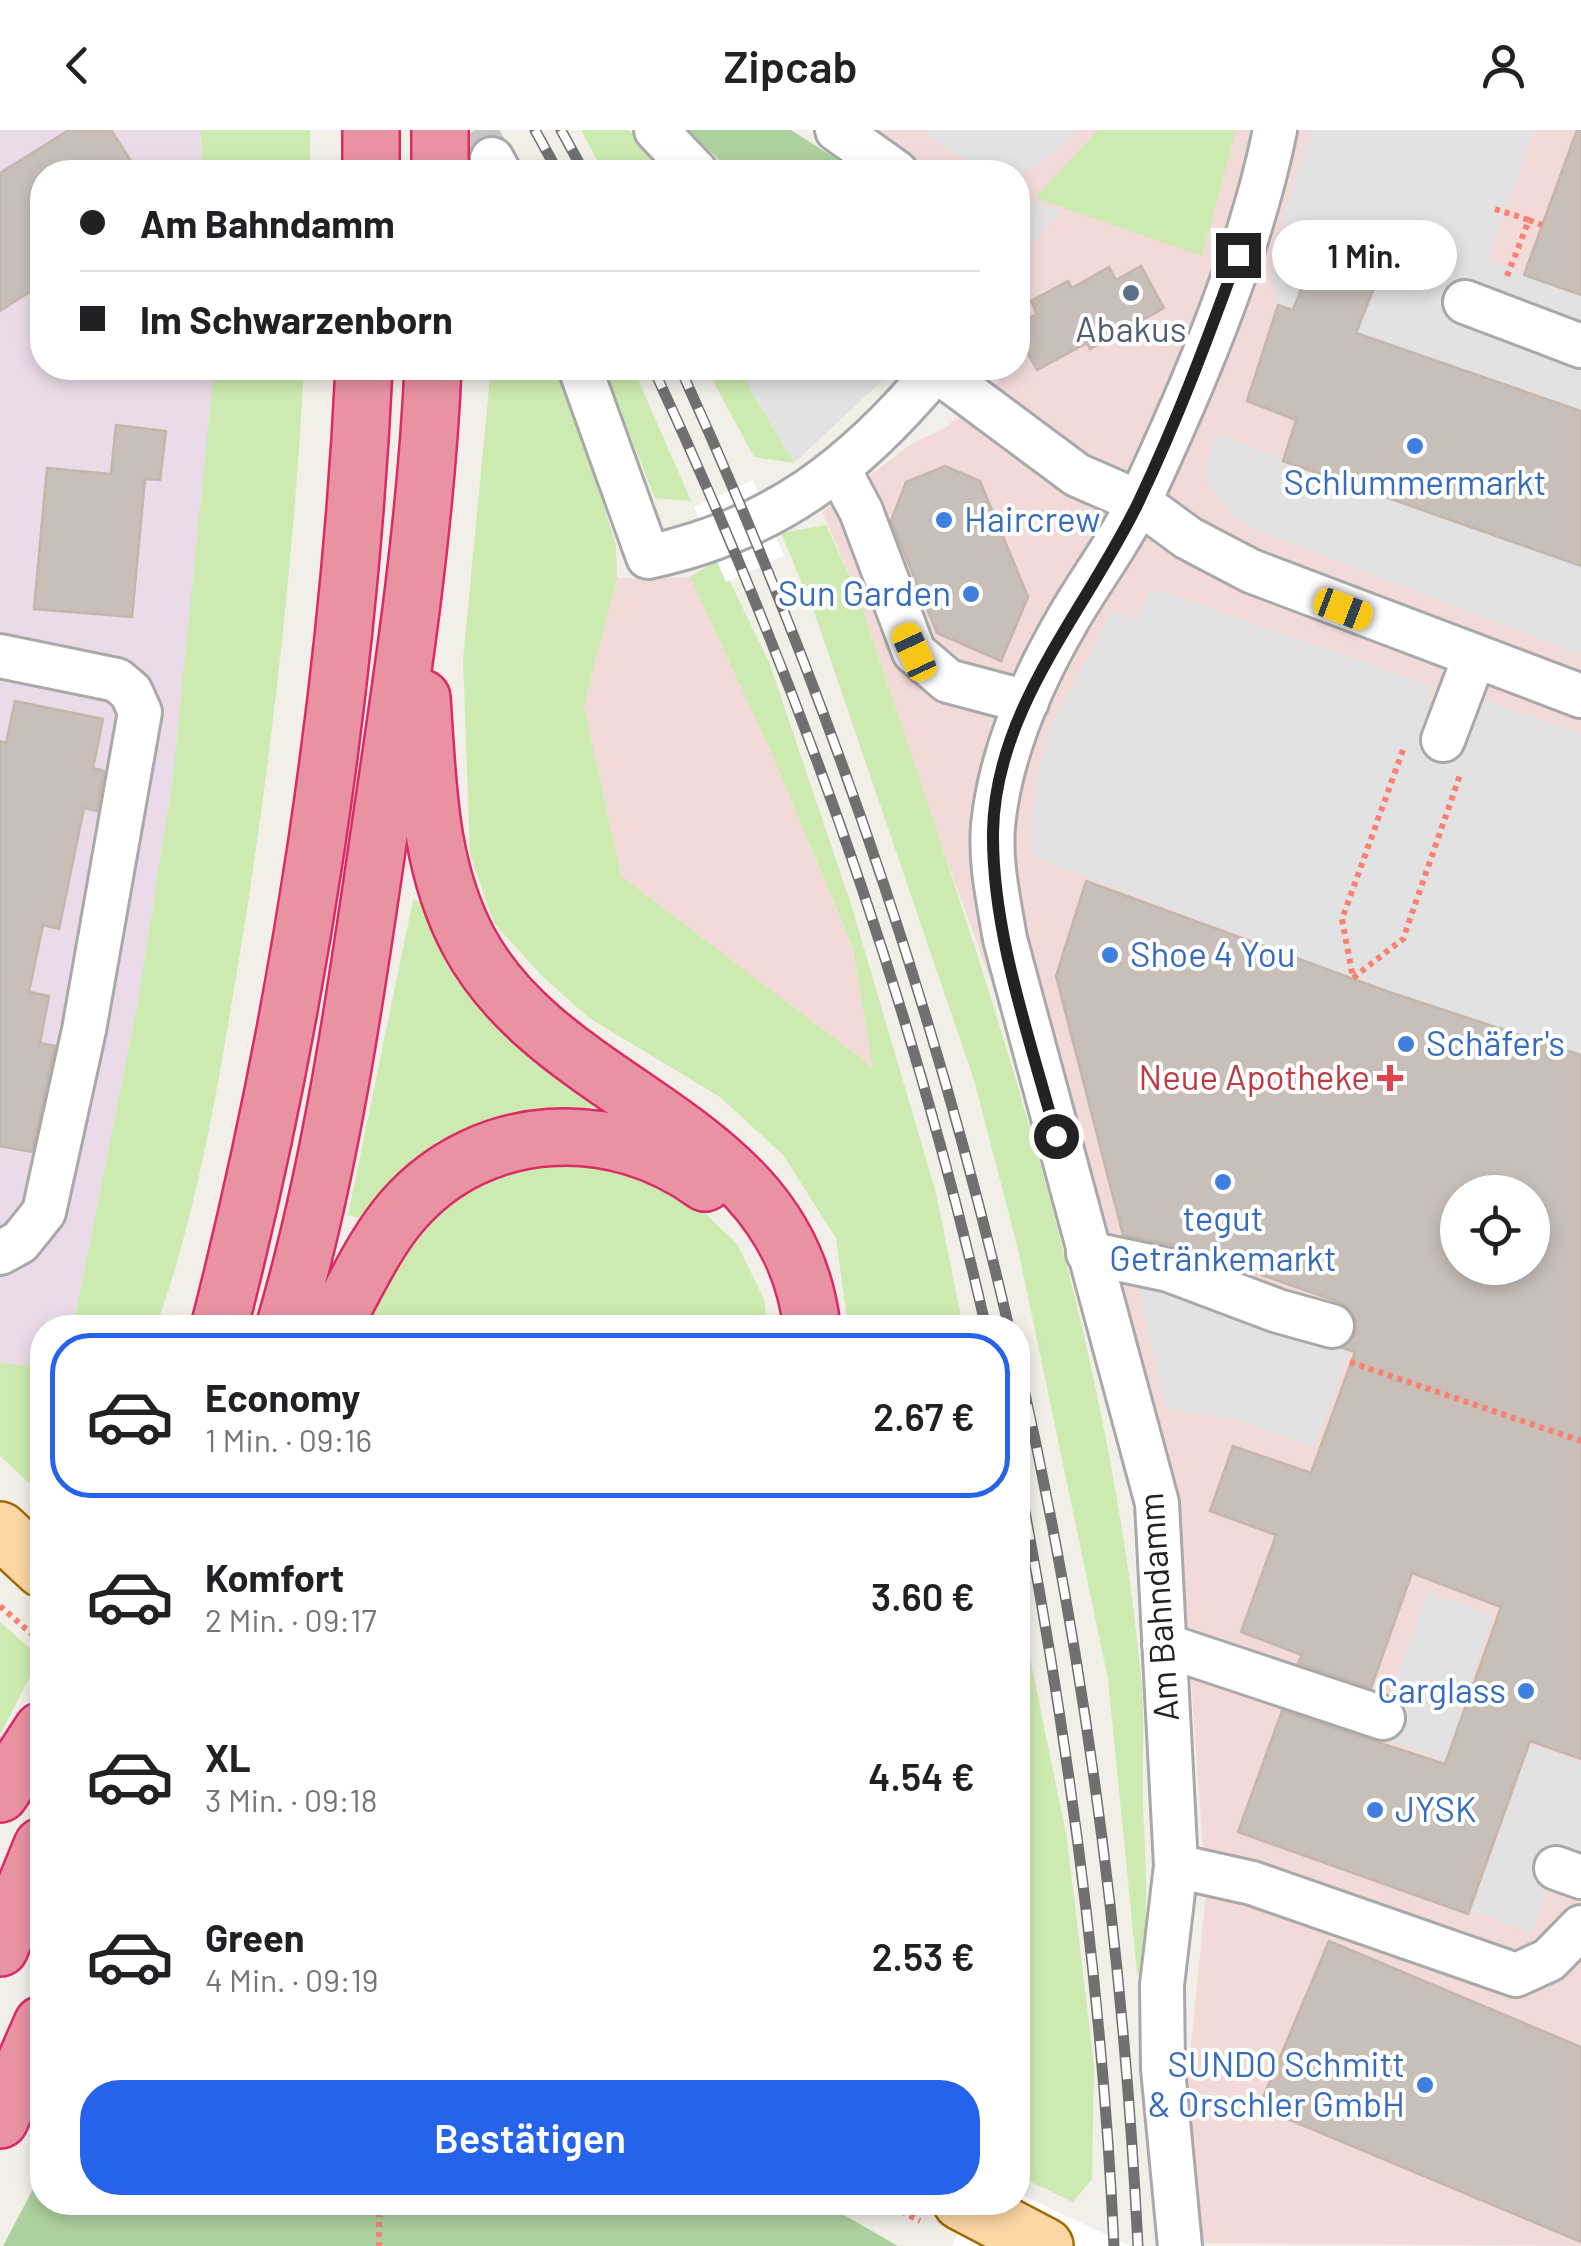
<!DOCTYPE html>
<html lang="de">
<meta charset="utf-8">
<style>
:root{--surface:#fff;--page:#f2f2f2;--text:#202124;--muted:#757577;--line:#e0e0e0;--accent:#2563eb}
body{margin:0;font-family:Barlow,sans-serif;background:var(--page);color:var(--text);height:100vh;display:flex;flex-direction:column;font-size:38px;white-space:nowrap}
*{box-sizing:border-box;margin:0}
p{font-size:32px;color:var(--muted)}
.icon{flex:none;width:55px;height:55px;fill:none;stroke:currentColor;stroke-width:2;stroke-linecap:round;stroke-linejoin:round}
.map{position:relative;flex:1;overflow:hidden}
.drawer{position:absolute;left:30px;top:1185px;width:1000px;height:900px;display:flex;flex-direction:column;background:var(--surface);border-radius:40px;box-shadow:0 5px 15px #0003}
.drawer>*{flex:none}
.guide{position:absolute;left:30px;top:30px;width:1000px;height:220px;border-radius:40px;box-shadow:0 5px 15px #0003;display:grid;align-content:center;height:220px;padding:0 50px;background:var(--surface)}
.tools{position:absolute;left:1440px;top:1045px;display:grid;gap:20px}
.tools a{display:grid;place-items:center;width:110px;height:110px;border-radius:50%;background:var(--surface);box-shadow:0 5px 15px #0003;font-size:50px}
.end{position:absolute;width:45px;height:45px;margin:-22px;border:12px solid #222;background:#fff;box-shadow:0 0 0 5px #fff}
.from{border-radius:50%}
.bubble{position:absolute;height:70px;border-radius:35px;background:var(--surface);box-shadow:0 5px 15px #0003;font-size:32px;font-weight:600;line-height:70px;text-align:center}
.car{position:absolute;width:30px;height:60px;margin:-30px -15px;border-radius:12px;box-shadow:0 0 8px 2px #0007;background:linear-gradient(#f5c518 24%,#345 0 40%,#f5c518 0 76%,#345 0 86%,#f5c518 0)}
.guide b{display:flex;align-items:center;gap:35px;height:95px;font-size:38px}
.guide b+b{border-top:2px solid var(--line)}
.guide i{width:25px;height:25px;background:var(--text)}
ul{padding:18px 0 0;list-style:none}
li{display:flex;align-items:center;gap:30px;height:165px;margin:0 20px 15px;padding:0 30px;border:5px solid transparent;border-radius:40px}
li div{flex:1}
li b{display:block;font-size:38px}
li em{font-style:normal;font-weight:600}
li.on{border-color:var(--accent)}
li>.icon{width:90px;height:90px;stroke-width:1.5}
.action{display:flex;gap:20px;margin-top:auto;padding:20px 50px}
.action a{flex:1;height:115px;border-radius:40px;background:var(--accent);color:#fff;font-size:40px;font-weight:600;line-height:115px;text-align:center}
header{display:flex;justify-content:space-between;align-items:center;height:130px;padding:0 50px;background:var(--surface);font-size:45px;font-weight:600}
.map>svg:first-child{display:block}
</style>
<header><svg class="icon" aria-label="back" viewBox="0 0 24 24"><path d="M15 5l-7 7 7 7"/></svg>Zipcab<svg class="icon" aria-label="person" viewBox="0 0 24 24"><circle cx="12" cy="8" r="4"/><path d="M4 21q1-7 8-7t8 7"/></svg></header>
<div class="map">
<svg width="1581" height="2116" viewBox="0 0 1581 2116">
<rect width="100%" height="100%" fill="#f2efe9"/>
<!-- commercial -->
<path fill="#f2dad9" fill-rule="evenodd" d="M867,0H1581V2116L1199,2113L1188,1946L1206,1763L1178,1365L945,725L857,462L822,382L911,314L945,298L999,251L986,238H1018V42H920ZM1458,1062H1532V1138H1458Z
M690,447L774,629L853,820L874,940L621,746L584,575L617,448Z"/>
<!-- industrial -->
<path fill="#ebdbe8" d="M0,0H200L203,42H42V238H214L215,250L173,645L138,871L75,1187L65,1197L42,1198V1220L28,1235L0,1233Z"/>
<!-- grass -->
<path fill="#cdebb0" d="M200,0H310V42H203Z
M581,0H628L672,42H603Z
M1098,0H1236L1202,126L1035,68Z
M214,238H304C293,441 270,641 237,842C217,961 197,1083 156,1197H65L75,1187L138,871L173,645Z
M491,238H561L616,415L617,448L584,575L621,746L873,938L853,819L774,629L690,447L719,429L769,532L851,774L936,1063L963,1197H848L836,1108L783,1025L720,967L589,888L541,845L494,793L470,725L463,529Z
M603,238H633L691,371L655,368Z
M706,238H738L794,333L754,327Z
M826,395L857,462C975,817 1105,1173 1141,1547C1145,1590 1142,1633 1143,1675C1146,1734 1148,1790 1143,1849L1137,1843L1108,1549L1018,1119L974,950L817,490L781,403Z
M413,770L428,774L606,977L538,979L437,1011L363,1089L348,1085Z
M550,1029L668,1047L737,1114L764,1169L768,1197L348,1198L437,1068Z
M42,1220V1365L0,1326V1233L28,1235Z
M1018,1469L1067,1709L1094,1935L1092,2049L1073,2072L1018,2046Z
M0,1492L40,1527L0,1605Z"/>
<!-- forest -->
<path fill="#add19e" d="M687,0H791L857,42H732Z
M42,2042V2072L823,2073L898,2116H3Z"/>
<!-- parking -->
<path fill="#e2e2e2" d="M923,0H1078L1029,41L995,42L962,28Z
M1311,0H1535L1488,130L1581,165V281L1278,175L1272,152L1285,80Z
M1018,68L1061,80L1018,131Z
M738,238H887L886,247L794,333Z
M1216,304L1581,436V525L1254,399L1233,386L1209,357L1205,337Z
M1152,458L1432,556L1424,583L1469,599L1482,569L1581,604V925L1389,862L1031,726L1035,658L1049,600L1112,481L1137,491Z
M1135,1144L1350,1221L1314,1318L1236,1289L1166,1279Z
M1428,1461L1493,1486L1458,1589L1581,1633V1722L1563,1716L1532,1803L1471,1781L1516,1656L1377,1606Z"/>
<!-- pier -->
<path fill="#fff" d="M753,350L784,426L726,452L694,377Z
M1018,2063L1130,2116H952L972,2073L1018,2072Z"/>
<!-- building -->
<path fill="#c7bfb8" stroke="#c4b6ab" stroke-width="2.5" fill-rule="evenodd" d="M69,0H111L138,42H42V154L0,181V43Z
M1577,0H1581V165L1524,145Z
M1312,131L1375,155L1356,203L1581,281V436L1283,331L1296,290L1247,271L1278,175L1293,180Z
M1141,136L1164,178L1090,219L1087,213L1037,240L1018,205V194L1037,184L1031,171L1068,151L1072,158L1109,137L1116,150Z
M116,295L166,301L160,350L145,349L132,487L34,479L47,338L111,344Z
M945,336L980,351L1028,467L1001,531L937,503L891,391L906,352Z
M15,571L103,589L93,638L104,641L97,681L84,678L59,799L43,795L29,862L49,866L40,913L55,916L32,1022L0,1016V611L6,613Z
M1086,751L1389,862L1581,925V1629L1530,1611L1468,1784L1238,1702L1282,1581L1445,1634L1501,1477L1412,1443L1371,1558L1298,1533L1302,1525L1241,1502L1276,1405L1210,1381L1233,1316L1311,1343L1355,1222L1343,1218L1356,1204V1191L1350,1179L1339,1172L1178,1116L1123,1105L1056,846ZM1458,1062H1532V1138H1458Z
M1329,1811L1581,1917V2112L1259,1977Z"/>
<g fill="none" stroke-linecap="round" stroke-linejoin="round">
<!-- minor-tunnel -->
<path stroke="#c8c6c1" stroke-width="42" stroke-dasharray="42 21" stroke-linecap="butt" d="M475,0L492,29"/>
<defs>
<path id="minor" d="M656,0L696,42
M837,0L896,42
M492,29L499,42
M1465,172L1581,216
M580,238L648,427C774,400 854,338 936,240
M933,238L1077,345L1139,372L1188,408L1251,441L1581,566
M838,338L861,381L914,522L948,551L1027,572
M0,526L117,550L131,562L140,582L84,900L44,1082L20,1112L0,1123
M1443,610L1474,528
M1088,1123L1169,1140L1278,1181L1332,1196
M1164,1515L1383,1588
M1176,1736L1252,1753L1516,1845L1549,1830L1581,1797
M1556,1738L1581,1747
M1180,2116L1163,1939L1162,1855L1176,1736L1157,1373L1005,809C999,772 990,734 993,696C1000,624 1032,551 1068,489C1091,449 1119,413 1139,372C1193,257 1250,124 1275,0"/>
<path id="major" d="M0,1400L42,1439
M961,2072L1045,2116"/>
<path id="highway" d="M371,42V0
M440,42V0
M422,568C428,653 428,735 469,812C555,972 789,993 812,1198
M219,1198C298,891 349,553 364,238
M284,1198C330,1044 356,864 379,705C402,550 426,395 433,238
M332,1198C355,1158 374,1113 404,1079C483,990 613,986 705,1053
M0,1664L42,1600
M0,1818L42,1716
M0,1990L42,1894"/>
</defs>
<!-- minor casing -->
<use href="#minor" stroke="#a9a9a9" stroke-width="48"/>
<!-- major casing -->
<use href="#major" stroke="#a06b00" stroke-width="60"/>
<!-- highway casing -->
<use href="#highway" stroke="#dc2a67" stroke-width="60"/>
<!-- path -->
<path stroke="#fa8072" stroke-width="6" stroke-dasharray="5 5" stroke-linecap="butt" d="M1495,79L1529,90
M1507,146L1529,90L1542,95
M1403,620L1342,789L1353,848L1403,809L1460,645
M1350,1232L1581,1311
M0,1476L42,1513
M379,2072V2116
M883,2072L920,2091"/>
<!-- minor -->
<use href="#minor" stroke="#fff" stroke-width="42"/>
<!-- major -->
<use href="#major" stroke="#fcd6a4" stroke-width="55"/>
<!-- highway -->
<use href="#highway" stroke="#e892a2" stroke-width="55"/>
<defs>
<path id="rail" d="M535,0L558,42
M561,0L584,42
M653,238C796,545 911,867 986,1198
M680,238C821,547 932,866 1009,1198
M1018,1232C1084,1522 1123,1819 1138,2116
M1018,1345C1067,1599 1102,1857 1114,2116"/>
</defs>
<!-- rail casing -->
<use href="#rail" stroke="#707070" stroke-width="11"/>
<!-- rail -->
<use href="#rail" stroke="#fff" stroke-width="8" stroke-dasharray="22" stroke-linecap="butt"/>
</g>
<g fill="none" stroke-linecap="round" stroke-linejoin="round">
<!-- route -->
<path stroke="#222" stroke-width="12" d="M1056,1006C1030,908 992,804 993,702C995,577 1088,478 1139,371C1177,291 1208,208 1238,125"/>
</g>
<!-- markers -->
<circle fill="#5c6f8a" stroke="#fff" stroke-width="4" cx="1131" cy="163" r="10"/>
<g fill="#3f7fe0" stroke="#fff" stroke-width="4">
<circle cx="1415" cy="316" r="10"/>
<circle cx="944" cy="390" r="10"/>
<circle cx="971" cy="464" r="10"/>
<circle cx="1110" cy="825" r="10"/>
<circle cx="1406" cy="914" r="10"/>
<circle cx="1223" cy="1052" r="10"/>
<circle cx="1526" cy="1561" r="10"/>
<circle cx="1375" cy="1680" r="10"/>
<circle cx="1425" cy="1955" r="10"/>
</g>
<path fill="#e0444e" stroke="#fff" stroke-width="4" d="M1385 933h10v10h10v10h-10v10h-10v-10h-10v-10h10z"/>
<g text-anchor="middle" stroke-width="8" stroke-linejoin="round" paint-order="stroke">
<!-- service labels -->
<g font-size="35" fill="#4e5e75" stroke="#fff">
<text x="1131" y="212">Abakus</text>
</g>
<!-- shop labels -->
<g font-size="35" fill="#366cbe" stroke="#fff" text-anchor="start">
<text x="1415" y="365" text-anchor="middle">Schlummermarkt</text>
<text x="964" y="402">Haircrew</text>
<text x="951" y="476" text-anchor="end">Sun Garden</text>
<text x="1130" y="837">Shoe 4 You</text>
<text x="1426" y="926">Schäfer's</text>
<text x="1223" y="1101" text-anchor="middle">tegut<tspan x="1223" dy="40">Getränkemarkt</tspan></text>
<text x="1506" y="1573" text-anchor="end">Carglass</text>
<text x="1395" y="1692">JYSK</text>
<text x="1405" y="1947" text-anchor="end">SUNDO Schmitt<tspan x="1405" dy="40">&amp; Orschler GmbH</tspan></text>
</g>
<!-- health labels -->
<g font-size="35" fill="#be3a42" stroke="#fff" text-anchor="end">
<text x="1370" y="960">Neue Apotheke</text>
</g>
<!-- street labels -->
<g font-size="35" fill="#222" stroke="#fff">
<text transform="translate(1159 1477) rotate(-94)" y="12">Am Bahndamm</text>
</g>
</g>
</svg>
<div class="tools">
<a><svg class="icon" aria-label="locate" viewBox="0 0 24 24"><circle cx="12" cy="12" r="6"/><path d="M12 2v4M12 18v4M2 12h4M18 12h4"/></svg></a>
</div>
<i class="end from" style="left:1056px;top:1006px"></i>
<i class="end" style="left:1238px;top:125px"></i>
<div class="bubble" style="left:1272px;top:90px;width:185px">1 Min.</div>
<i class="car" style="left:1343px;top:479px;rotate:111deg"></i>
<i class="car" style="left:914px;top:522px;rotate:335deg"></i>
<div class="guide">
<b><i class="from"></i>Am Bahndamm</b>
<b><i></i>Im Schwarzenborn</b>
</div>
<section class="drawer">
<ul>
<li class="on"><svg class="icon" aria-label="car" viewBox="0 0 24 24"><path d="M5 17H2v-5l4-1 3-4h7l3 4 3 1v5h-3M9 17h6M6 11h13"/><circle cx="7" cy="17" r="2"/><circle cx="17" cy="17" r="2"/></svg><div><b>Economy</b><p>1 Min. · 09:16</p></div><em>2.67 €</em></li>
<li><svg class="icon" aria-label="car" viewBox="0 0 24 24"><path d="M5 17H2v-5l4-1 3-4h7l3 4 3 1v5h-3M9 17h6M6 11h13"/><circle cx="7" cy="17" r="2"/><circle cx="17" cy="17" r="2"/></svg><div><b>Komfort</b><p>2 Min. · 09:17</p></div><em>3.60 €</em></li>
<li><svg class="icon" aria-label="car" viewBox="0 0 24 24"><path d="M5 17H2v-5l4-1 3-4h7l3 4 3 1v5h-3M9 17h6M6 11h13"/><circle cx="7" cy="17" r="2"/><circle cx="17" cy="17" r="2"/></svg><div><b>XL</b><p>3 Min. · 09:18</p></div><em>4.54 €</em></li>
<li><svg class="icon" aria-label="car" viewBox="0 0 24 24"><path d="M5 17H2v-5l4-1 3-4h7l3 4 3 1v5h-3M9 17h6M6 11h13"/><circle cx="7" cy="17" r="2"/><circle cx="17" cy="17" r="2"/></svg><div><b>Green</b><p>4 Min. · 09:19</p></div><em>2.53 €</em></li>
</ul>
<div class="action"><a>Bestätigen</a></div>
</section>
</div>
